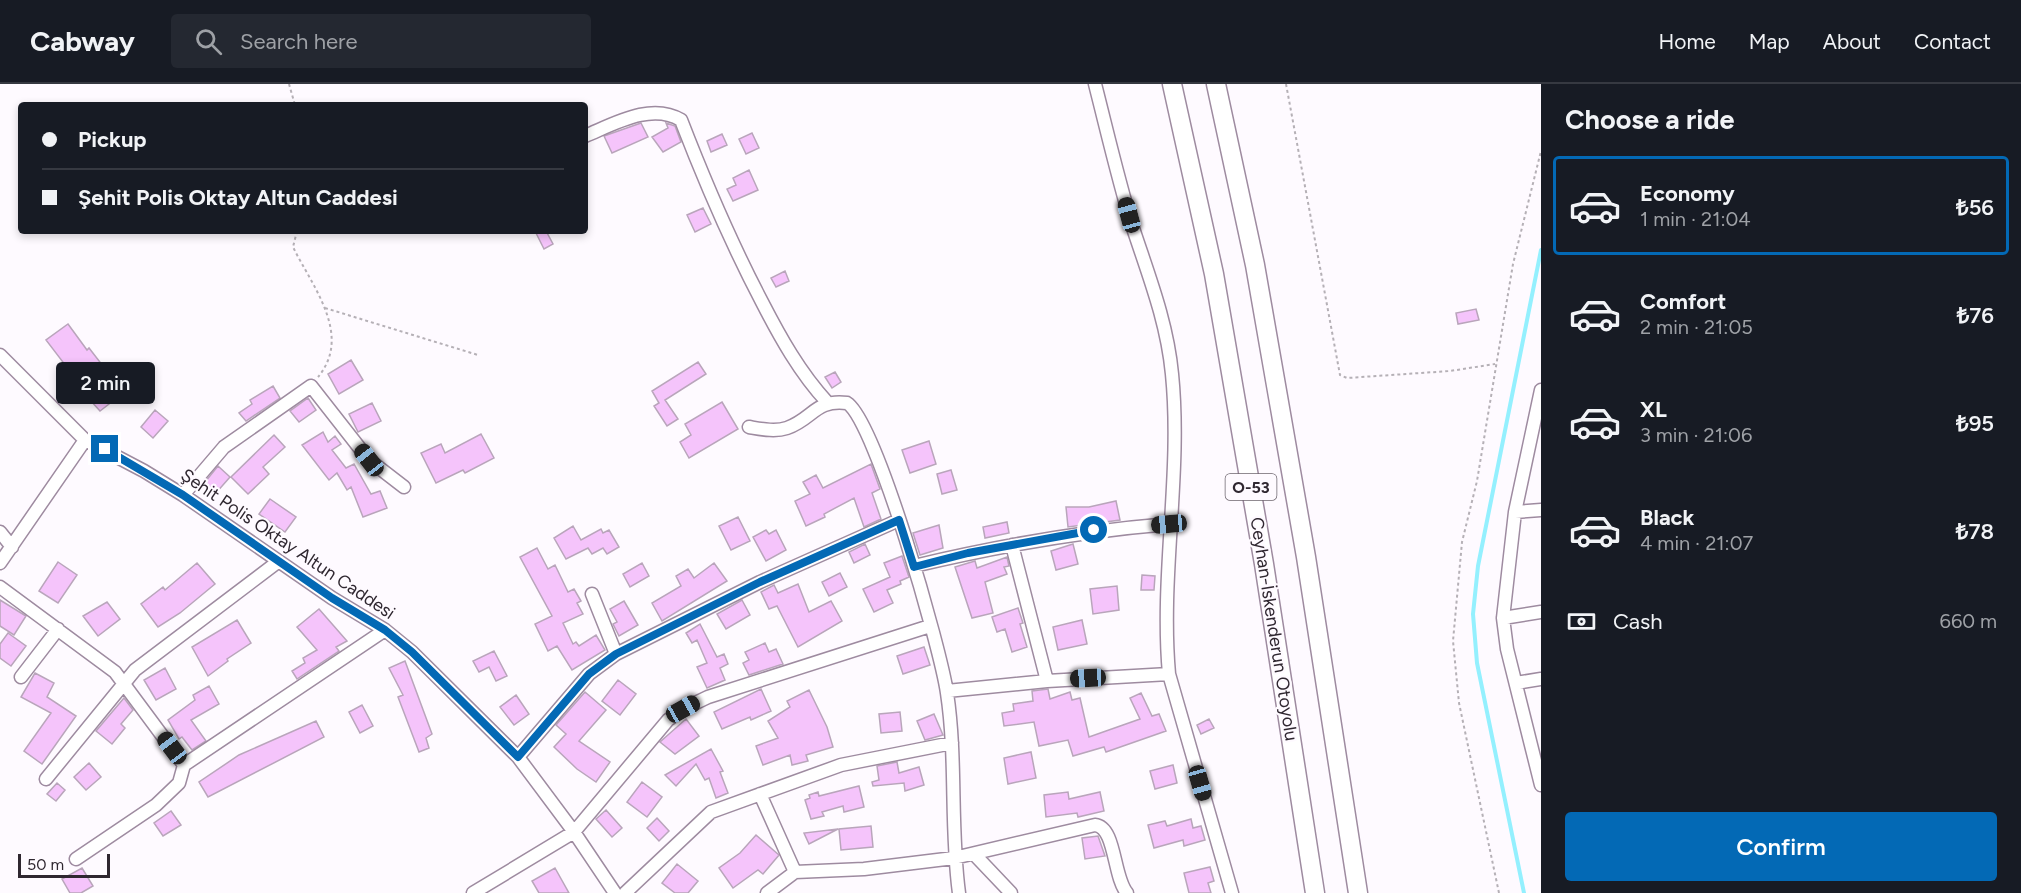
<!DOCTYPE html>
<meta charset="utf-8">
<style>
:root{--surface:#171b24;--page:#242831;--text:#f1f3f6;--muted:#9ea1a6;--line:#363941;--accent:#0369b5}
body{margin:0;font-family:Figtree,sans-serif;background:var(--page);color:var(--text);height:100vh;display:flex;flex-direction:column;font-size:22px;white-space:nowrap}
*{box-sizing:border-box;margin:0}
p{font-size:20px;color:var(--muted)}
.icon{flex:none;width:33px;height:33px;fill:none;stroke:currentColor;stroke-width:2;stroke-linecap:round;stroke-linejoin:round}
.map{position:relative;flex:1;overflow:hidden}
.panel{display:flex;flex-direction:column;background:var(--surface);width:480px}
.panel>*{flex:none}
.banner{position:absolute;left:18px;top:18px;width:570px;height:132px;border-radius:6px;box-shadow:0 3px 9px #0003;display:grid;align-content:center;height:132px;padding:0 24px;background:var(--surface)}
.scale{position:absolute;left:18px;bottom:15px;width:92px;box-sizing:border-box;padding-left:6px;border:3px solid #2f2730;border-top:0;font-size:16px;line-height:21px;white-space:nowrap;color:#2f2730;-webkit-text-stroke:4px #fefaff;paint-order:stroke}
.end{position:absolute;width:27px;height:27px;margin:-14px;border:8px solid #0369b5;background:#fff;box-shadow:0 0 0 3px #fff}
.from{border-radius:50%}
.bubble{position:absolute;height:42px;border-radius:6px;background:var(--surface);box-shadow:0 3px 9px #0003;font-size:20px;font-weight:600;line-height:42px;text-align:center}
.car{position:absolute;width:18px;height:36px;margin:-18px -9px;border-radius:8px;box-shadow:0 0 4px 2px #0007;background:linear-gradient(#222 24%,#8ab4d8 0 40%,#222 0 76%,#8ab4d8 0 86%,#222 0)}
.banner b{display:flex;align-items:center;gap:21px;height:57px;font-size:22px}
.banner b+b{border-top:2px solid var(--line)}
.banner i{width:15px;height:15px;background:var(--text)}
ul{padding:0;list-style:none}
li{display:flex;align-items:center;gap:18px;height:99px;margin:0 12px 9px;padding:0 12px;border:3px solid transparent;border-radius:6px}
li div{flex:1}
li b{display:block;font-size:22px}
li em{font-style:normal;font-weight:600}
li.selected{border-color:var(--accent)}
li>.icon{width:54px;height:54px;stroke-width:1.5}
h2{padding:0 24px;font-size:27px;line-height:72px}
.pay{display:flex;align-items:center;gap:15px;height:66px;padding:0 24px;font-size:22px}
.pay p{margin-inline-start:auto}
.action{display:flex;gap:12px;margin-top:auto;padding:12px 24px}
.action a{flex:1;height:69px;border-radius:6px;background:var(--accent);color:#fff;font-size:24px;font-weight:600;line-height:69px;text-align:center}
header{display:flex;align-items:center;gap:36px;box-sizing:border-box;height:84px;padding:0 30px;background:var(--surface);border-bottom:2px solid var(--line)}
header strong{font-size:28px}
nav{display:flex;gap:33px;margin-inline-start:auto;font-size:21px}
.search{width:420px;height:54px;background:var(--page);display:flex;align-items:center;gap:15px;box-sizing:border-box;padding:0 21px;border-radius:6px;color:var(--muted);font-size:22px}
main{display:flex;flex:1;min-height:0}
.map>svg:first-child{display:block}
</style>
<header>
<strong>Cabway</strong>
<div class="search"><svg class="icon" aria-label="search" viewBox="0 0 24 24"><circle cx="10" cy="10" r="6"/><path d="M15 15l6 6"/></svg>Search here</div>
<nav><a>Home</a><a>Map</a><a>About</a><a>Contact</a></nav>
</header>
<main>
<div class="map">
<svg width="1541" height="809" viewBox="0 0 1541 809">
<rect width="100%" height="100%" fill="#fefaff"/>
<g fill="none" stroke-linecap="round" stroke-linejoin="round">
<!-- stream -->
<path stroke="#94f0fe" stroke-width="4" d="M1524,809L1477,579L1473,530L1478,482L1541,166"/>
</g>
<!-- building -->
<path fill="#f5c4fb" stroke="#b9a5bb" stroke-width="1.5" d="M641,39L648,53L612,69L604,52Z
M666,39L675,42L681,58L663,68L652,53L668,44Z
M752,49L759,64L746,70L739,55Z
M722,50L727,61L711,68L707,57Z
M749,86L758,106L733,117L727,105L736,101L733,94Z
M703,124L711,140L695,148L687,131Z
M535,147H546L553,160L544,165Z
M785,187L789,197L776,203L771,194Z
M1476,225L1479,236L1458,240L1456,229Z
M68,240L87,266L89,264L103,282L100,284L122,310L100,327L62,285L66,282L46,256Z
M351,276L363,296L339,310L328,290Z
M698,278L706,290L665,316L678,335L667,342L654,322L659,319L652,307Z
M835,288L841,298L832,304L825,293Z
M273,302L280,314L246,337L239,329L252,320L250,316Z
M308,314L316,326L299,338L290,327Z
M722,318L738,345L689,374L680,358L691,351L685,340Z
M372,319L381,337L358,348L349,330Z
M155,326L168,337L153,354L141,343Z
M323,348L328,358L335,352L341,360L332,366L346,384L354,380L371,410L380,407L387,424L363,433L351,403L347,406L337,389L329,396L302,361Z
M481,350L494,374L465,389L463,386L436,399L421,369L441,360L445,369Z
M274,351L285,363L263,383L269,390L248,410L231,393Z
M929,357L936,380L910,389L902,366Z
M871,380L880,405L872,409L881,435L864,443L854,414L824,430L825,433L806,442L795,417L810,410L803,398L816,391L823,404Z
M218,382L230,393L216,409L205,398Z
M951,386L957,406L942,410L937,390Z
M270,415L296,433L285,448L259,430Z
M1116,417L1120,436L1068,443L1066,423H1089Z
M738,433L750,457L731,466L719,442Z
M1007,438L1009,449L985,454L983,443Z
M939,441L943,464L920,471L913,449Z
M573,442L581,456L601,445L603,449L609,446L619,463L607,470L603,464L592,470L588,464L566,475L554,454Z
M766,446L769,450L776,446L786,466L766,477L753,453Z
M865,460L870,471L854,479L849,468Z
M1073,460L1078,480L1056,486L1051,467Z
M537,464L548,485L555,481L568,508L574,505L581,517L577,519L583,530L563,539L573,560L576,558L579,562L596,551L605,566L572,586L557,562L548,567L535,540L552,532L520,473Z
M902,472L909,493L900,497L901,500L887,506L893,519L874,528L863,505L890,493L884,479Z
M1007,473L1009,482L1004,483L1007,490L985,498L993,529L972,534L955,483L975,477L977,484Z
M58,478L77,491L58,519L39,507Z
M197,479L215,500L180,529L158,543L141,520L163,503L165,506Z
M642,479L649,492L630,503L623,490Z
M714,479L727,497L662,537L652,519L681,502L676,492L688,485L694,494Z
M840,489L847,503L829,512L822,498Z
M1142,491L1155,492L1154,506H1141Z
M798,500L809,528L831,517L842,537L798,563L777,522L769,525L761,508L774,501L778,509Z
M1117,502L1119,526L1093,530L1090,505Z
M0,516L26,532L14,551L0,542Z
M742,516L750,531L726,545L717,530Z
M624,517L638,541L619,552L613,540L617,538L610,525Z
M107,518L120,535L98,552L83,532Z
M1018,524L1023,539L1020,540L1027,563L1012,568L1005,545L997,548L992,533Z
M319,525L347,557L336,563L339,567L297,595L292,587L305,579L303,574L317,566L297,543Z
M237,536L251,559L227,575L228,577L208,592L192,563Z
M1082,536L1087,560L1058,566L1053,543Z
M700,540L717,573L724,570L728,580L720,584L725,596L707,604L697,583L707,579L697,556L692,559L686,549Z
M8,549L26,562L11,582L0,574V560Z
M765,559L769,568L776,565L783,580L749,591L743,579L749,576L745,568Z
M924,563L930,581L903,590L897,572Z
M494,567L507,592L496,597L489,583L479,588L473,577Z
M405,577L432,650L426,654L429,664L419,668L398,613L403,611L389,584Z
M165,584L176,605L156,616L144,596Z
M35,589L54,599L47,613L76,632L42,680L24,667L51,629L21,613Z
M618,596L636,610L620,631L602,617Z
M209,602L219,620L191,636L206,657L192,666L182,653L179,655L168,636L195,616L193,611Z
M761,605L771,627L751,636L750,633L722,645L714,628Z
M1048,605L1050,615L1070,608L1072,616L1080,614L1089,653L1140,635L1130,614L1141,609L1152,632L1159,630L1166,647L1106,668L1104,663L1073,672L1068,656L1039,662L1034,638L1004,642L1002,629L1014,627L1013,620L1033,617L1032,607Z
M809,606L827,643L833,663L806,671L808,677L792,681L790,671L763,681L756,662L778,654L768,637L790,623L787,617Z
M585,608L606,626L579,657L610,678L596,698L577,685L554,663L566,650L556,641Z
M516,611L529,630L514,641L500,623Z
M124,614L133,626L121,640L125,644L112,660L96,647Z
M362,621L373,642L360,649L349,628Z
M900,628L902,647L881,649L879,630Z
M934,630L943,651L925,656L917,637Z
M686,635L699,652L675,670L660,658Z
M1209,635L1214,644L1201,650L1197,641Z
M316,637L324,653L208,713L199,698L239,671Z
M711,665L723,687L720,688L728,709L716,714L709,694L705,696L696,680L676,702L665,691Z
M1031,668L1036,694L1008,700L1004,674Z
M897,678L899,689L919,683L924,701L905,707L904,699L873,702L872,698L879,696L877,682Z
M89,679L101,693L86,706L74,693Z
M1173,681L1177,699L1155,705L1150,687Z
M642,698L662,713L647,733L627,718Z
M57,699L65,706L56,717L47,710Z
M859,702L864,723L844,728L843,722L822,728L824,732L811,735L805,716L810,714L809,711L818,708L819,712Z
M1068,708L1069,715L1100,708L1104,727L1078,733L1077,729L1046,733L1044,711Z
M606,726L622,744L612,753L596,735Z
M171,727L181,741L163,752L154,739Z
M657,734L669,747L659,757L647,744Z
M1191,735L1193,744L1201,742L1205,756L1184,762L1183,756L1154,764L1148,741L1165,737L1167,742Z
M871,742L873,763L841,766L839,745Z
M838,745L809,760L804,749Z
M756,751L779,771L763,790L758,786L733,804L719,784L740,769Z
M1098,752L1105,772L1085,775L1082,754Z
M677,780L698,797L688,809H675L662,799Z
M1210,783L1214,797L1208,799L1211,809H1189L1184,789Z
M82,784L93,802L81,809H70L62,795Z
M555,784L569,809H539L532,797Z"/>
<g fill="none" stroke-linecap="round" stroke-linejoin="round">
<defs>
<path id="minor" d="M1095,0C1107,47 1118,95 1132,141C1148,190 1167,237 1172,290C1182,390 1160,490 1169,590
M585,52C614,40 651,18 681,36C705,98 731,159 762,218C780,253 800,289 827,318
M0,271L85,356L144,387L183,411L332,514L385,546L412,568L518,673L574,748L615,809
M1541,306L1515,428L1503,534L1507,565L1541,701
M749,343C761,345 775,348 787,344C813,335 815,315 847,319C876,337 941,566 947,609C957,675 950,743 959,809
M183,411L224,363L311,302L369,376L404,403
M1515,428L1541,426
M0,448L12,463
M1012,461L1047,597
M0,479L85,356
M914,482C998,462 1083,447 1169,440
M0,503L115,588L184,681
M592,510L616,570
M1503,534L1541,528
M21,593L58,545
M1516,599L1541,595
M947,607L1047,597L1169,590L1232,809
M518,673L589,590L616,570L760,498L899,436
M46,695L135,586L279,477
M760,710L795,788
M974,770L1011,809
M76,775L156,721L179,699L184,681L385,546
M473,809L574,748L668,636L683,625L708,613L930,542
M625,809L711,728L841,681L952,659
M767,809L795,788L864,785L954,774L1095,741C1116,743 1113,793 1127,809"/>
<path id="highway" d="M1172,0L1214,190L1264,480L1315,809
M1216,0L1255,181L1306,473L1358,809"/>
</defs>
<!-- minor casing -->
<use href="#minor" stroke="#9e8ba0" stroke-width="15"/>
<!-- highway casing -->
<use href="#highway" stroke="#9e8ba0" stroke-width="21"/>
<!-- path -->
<path stroke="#b5b0b6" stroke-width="2" stroke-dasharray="3 3" stroke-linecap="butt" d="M289,0L295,21
M1286,0L1340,291L1347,294L1450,287L1495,280
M297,147L293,163C312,202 353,251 318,293
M325,224L478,271
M1499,809L1459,619L1453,557L1462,458L1477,397L1513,180L1541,67"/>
<!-- minor -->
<use href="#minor" stroke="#fff" stroke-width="12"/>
<!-- highway -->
<use href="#highway" stroke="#fff" stroke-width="18"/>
</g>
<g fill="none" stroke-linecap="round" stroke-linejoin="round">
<!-- route -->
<path stroke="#0369b5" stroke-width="8" d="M105,365L183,411L332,514L385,546L412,568L518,673L589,590L616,570L760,498L899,436L914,483L968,469L1094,446"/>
</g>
<g text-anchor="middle" stroke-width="4.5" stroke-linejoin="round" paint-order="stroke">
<!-- shield labels -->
<rect fill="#fefaff" stroke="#6d666e" stroke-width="1.5" x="1225.5" y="390" width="51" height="26" rx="4.5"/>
<g font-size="16" font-weight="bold" fill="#2f2730">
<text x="1251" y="409">O-53</text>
</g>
<!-- street labels -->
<g font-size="18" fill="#2f2730" stroke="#fefaff">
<text transform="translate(288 460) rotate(34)" y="6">Şehit Polis Oktay Altun Caddesi</text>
<text transform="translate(1274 545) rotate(81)" y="6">Ceyhan-İskenderun Otoyolu</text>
</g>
</g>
</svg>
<div class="scale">50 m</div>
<i class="end from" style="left:1094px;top:446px"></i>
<i class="end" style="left:105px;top:365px"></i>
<div class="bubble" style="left:56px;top:278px;width:99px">2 min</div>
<i class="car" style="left:1129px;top:131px;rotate:345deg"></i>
<i class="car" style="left:369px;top:376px;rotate:322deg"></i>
<i class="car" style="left:1169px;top:440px;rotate:265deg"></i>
<i class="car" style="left:1088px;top:594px;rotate:267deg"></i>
<i class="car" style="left:683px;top:625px;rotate:61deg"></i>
<i class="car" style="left:172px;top:664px;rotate:323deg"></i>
<i class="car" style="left:1200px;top:699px;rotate:164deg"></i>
<div class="banner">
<b><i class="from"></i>Pickup</b>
<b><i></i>Şehit Polis Oktay Altun Caddesi</b>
</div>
</div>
<section class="panel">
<h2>Choose a ride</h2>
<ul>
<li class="selected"><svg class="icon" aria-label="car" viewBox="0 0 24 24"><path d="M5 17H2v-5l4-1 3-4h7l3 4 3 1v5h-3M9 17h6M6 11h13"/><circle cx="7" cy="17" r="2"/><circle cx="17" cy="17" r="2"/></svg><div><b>Economy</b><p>1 min · 21:04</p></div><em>₺56</em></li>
<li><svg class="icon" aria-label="car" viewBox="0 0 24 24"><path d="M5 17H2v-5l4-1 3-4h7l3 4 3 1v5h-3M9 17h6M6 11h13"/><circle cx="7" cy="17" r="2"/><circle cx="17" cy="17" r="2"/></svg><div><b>Comfort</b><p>2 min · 21:05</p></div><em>₺76</em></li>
<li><svg class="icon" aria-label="car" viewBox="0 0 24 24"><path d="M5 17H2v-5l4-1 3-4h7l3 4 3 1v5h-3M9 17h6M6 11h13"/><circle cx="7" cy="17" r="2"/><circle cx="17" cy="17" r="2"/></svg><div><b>XL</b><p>3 min · 21:06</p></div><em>₺95</em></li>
<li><svg class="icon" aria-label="car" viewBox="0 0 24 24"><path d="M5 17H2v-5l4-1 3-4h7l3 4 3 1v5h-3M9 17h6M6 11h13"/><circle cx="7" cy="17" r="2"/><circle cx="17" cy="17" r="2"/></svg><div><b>Black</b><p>4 min · 21:07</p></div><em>₺78</em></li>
</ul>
<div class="pay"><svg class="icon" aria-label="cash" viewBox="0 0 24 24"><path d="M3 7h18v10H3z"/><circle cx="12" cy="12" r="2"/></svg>Cash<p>660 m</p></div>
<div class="action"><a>Confirm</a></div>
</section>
</main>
